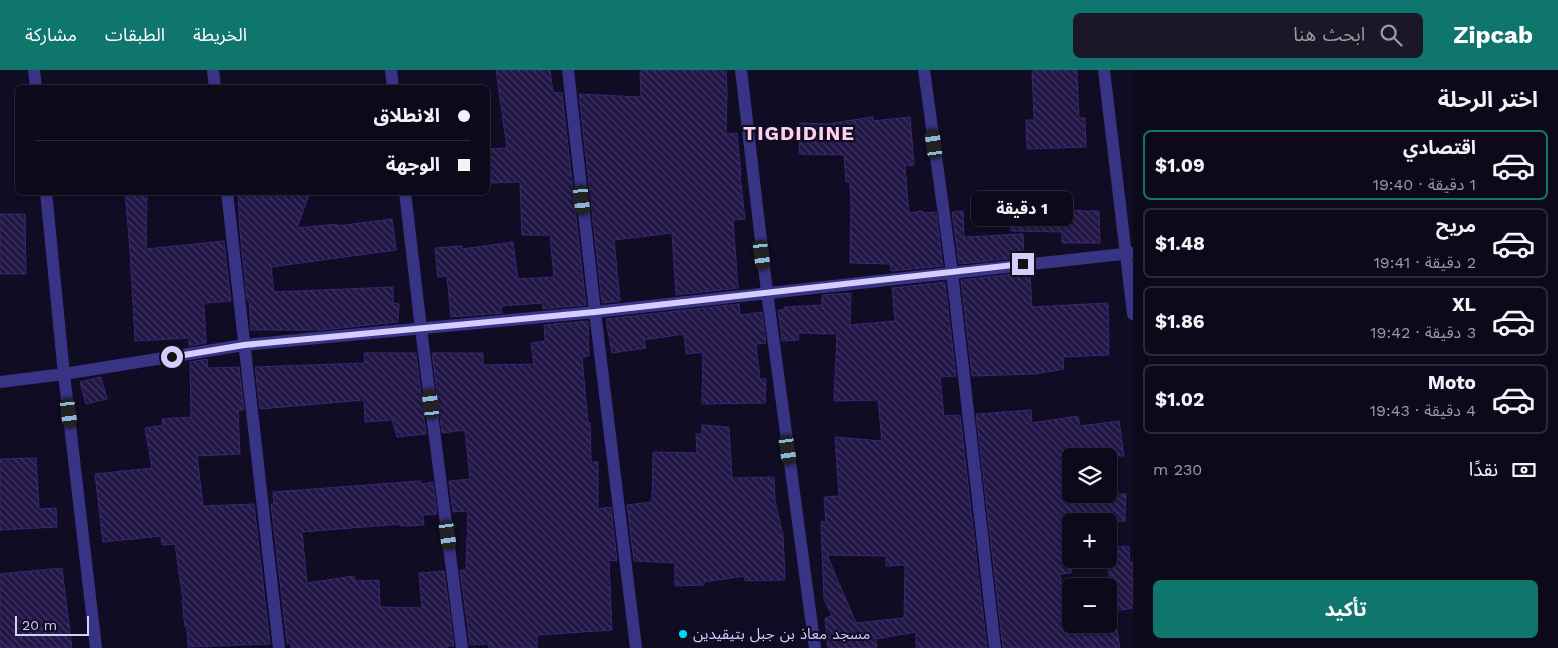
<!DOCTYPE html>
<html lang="ar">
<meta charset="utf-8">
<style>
:root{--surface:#0c091a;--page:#1a1727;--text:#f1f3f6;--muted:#9a9aa2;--line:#2c2a39;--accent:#0f766e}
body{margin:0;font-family:"Work Sans","Noto Sans Arabic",sans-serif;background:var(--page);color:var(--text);direction:rtl;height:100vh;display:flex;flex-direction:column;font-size:19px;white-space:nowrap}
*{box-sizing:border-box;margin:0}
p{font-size:16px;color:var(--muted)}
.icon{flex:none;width:28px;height:28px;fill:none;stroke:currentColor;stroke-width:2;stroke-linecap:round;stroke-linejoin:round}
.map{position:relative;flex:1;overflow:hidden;direction:ltr}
.side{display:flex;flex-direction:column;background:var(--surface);width:425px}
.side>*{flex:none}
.banner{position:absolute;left:15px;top:15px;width:475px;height:110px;border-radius:8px;box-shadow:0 1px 4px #0004,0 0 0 1px var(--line);direction:rtl;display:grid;align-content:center;height:110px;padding:0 20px;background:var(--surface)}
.tools{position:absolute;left:1062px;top:378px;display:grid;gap:10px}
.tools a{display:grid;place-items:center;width:55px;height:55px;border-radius:8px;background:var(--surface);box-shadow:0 1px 4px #0004,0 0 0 1px var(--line);font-size:25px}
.scale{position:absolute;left:15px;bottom:12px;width:74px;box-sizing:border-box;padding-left:5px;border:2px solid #d5cdff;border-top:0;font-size:14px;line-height:18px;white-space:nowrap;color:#d5cdff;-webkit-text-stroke:4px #100c23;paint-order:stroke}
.end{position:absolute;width:22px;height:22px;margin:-11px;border:6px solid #d5cdff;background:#111;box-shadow:0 0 0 2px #111}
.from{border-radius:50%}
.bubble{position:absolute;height:35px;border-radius:8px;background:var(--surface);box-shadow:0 1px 4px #0004,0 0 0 1px var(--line);font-size:16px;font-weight:700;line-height:35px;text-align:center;direction:rtl}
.car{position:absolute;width:15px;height:30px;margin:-15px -8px;border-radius:6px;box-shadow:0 0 4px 1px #0007;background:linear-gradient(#222 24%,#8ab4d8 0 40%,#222 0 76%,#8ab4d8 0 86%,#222 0)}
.banner b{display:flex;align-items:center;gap:18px;height:48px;font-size:19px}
.banner b+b{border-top:1px solid var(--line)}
.banner i{width:12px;height:12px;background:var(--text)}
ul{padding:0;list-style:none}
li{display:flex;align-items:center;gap:15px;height:70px;margin:0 10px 8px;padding:0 10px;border:2px solid var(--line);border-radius:8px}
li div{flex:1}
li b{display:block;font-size:19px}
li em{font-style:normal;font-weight:700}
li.on{border-color:var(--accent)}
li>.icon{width:45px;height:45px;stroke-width:1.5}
h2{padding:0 20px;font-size:22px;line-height:60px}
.pay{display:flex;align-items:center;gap:12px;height:55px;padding:0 20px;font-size:19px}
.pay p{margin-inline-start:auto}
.primary-button{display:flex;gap:10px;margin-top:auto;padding:10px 20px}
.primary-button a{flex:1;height:58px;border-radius:8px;background:var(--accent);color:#fff;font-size:20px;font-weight:700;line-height:58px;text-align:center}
header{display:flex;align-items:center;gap:30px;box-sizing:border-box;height:70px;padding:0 25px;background:var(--accent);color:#fff}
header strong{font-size:24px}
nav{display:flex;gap:28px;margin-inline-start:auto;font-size:18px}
.search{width:350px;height:45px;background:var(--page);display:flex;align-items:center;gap:12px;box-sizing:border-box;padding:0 18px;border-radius:8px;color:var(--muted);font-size:19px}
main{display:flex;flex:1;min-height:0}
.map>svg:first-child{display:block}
</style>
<header>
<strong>Zipcab</strong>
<div class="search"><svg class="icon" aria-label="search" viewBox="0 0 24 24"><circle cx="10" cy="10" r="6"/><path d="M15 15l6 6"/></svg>ابحث هنا</div>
<nav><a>الخريطة</a><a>الطبقات</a><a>مشاركة</a></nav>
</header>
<main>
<section class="side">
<h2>اختر الرحلة</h2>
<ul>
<li class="on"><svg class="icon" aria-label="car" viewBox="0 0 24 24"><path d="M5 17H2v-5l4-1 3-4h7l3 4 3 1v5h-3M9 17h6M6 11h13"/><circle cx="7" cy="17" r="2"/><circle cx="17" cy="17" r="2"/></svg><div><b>اقتصادي</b><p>1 دقيقة · 19:40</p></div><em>$1.09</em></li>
<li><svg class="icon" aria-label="car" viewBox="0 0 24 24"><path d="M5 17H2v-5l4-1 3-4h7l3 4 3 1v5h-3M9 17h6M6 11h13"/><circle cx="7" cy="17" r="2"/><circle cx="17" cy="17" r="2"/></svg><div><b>مريح</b><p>2 دقيقة · 19:41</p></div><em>$1.48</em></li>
<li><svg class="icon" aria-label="car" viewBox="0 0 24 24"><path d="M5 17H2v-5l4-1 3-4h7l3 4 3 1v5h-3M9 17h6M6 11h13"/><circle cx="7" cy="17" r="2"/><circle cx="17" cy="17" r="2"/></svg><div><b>XL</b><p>3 دقيقة · 19:42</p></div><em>$1.86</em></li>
<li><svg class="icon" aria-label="car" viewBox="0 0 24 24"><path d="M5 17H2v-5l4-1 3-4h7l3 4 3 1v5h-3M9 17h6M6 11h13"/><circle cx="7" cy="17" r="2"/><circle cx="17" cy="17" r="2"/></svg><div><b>Moto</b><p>4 دقيقة · 19:43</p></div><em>$1.02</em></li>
</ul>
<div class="pay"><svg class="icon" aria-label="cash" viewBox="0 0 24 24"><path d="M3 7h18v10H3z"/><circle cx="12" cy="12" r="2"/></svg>نقدًا<p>230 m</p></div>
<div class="primary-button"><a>تأكيد</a></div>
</section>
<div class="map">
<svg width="1133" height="578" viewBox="0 0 1133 578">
<defs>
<pattern id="building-back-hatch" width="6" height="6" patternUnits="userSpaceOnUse" patternTransform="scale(1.25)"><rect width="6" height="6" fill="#211645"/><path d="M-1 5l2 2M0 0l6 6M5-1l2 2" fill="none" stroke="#403761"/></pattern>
</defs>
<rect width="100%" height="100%" fill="#100c23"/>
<!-- building -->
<path fill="url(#building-back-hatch)" stroke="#382673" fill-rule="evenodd" d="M496,0H550L553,22L562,23L586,235L543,239V233L501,236L502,243L451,247L447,206L438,207L435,178L462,176V179L513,172L518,209L554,207L550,165H522L520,112L488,113V79L507,78Z
M640,0H726L727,22L726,64L737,63L741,105H740L745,149L733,150L738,218L676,225L672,163L614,170L620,231L602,233L579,24L641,27Z
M1032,0H1077L1079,48H1085L1086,77L1027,79L1026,50H1034Z
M873,47V51L910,47L914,95L905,96L909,143L922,141L923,143L936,142L943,196L891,201L890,194L850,193L851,132L850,112H846L844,85L799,84L800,53L827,54Z
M125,122H147L146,179L224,171L231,231L204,233L206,273L189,276V268L135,271L130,180Z
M238,122H310L297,158L337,154V156L392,149L396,180L271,197L274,222L393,217V233L399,234L398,252L322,260H251L249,230H247L240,162Z
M1026,140L1099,141L1100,173H1062V162L1011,161L1010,141Z
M963,141L964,167L1023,164L1024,187L959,194L952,142Z
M0,144H25L26,204H0Z
M1030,202L1032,237L1108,233L1109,285L1063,287L1064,299L1035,304L972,306L961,210Z
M945,212L956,306L940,307L944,346L960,345L987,578H916V562L876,569L877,578H828L825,548L832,546L824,529L821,452H826L824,427L839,426L835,367L882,371L878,330L834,331L837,264L798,263L799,270L782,271L778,240H784V237L822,235V225L851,223L850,255L895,251L892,218ZM827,485L886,486V496L905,495L904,548L856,553Z
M739,234L740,245L762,242L766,273L756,274L760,309H766L765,333L702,334L703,282L686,284L684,264L644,270L646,278L612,283L606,249Z
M588,251L589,286L582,287L588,353L590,352L591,392H598V439L611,437L617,491L609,490L612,560L537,565V578H489V574L470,575L460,500H466L468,441L453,442L449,411L470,409L465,360L442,363L432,283H483V295L534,294L531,273L545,271L544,255Z
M364,283H416L426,364L397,367L392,350L365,352L364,330L260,339L255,297L365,293Z
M207,289L208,298L239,297L244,340H238L240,384L197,386L203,436L254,434L270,574L188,577L187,557H185L182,530L183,529L175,474L162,475L161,466L103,472L95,404L152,398L145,358L163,355L162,349L191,347L190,292Z
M101,307L107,329L86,334L80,312Z
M1031,340L1032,353L1078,346L1080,356L1119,351L1124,386H1071V424H1126L1125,451H1071V503L1060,504L1067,554H1116L1120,578H1003L976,344Z
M702,355L729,357L732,408L774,407L775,431L783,465L785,510L745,511V506L704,512V515L675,516V493L634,491L627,435L652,432L653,382L697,383L696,364H702Z
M36,388L39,439L56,438L57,457L0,460V389Z
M420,411L421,414L433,412L437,444L423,445L424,455L400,456V454L302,462L307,513L354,506L355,511L379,510L380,537L422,538L419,503L444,501L454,576H447V578H291V573H287L271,434H274L273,422Z
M1129,476L1130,493L1133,492V538L1109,542V478Z
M62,498L72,578H0V504Z"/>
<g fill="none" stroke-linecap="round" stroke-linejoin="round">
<!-- minor -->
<path stroke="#393386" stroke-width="12" d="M34,0L36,18
M213,0L215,18
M391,0L393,18
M568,0L595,242L636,578
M741,0L767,222L815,578
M924,0L952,202L995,578
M1104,0L1133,244
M46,122L64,304L96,578
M227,122L279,578
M405,122L421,259L462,578
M0,312L64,304L244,275L595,242L1133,183"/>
</g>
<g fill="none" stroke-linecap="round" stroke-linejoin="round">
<!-- route -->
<path stroke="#d5cdff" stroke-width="6" d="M172,287L244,275L595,242L1023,194"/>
</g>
<!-- markers -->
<circle fill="#00d7f8" stroke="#100c23" stroke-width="2" cx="683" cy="564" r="5"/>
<g text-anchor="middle" stroke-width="4.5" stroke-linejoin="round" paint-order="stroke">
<!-- poi labels -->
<g font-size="15" fill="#d5cdff" stroke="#100c23" text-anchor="start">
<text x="693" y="569">مسجد معاذ بن جبل بتيقيدين</text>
</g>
<!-- district labels -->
<g font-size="20" font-weight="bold" letter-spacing="1" fill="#ffcfec" stroke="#100c23">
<text x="799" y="70">TIGDIDINE</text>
</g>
</g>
</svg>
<div class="tools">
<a><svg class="icon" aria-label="layers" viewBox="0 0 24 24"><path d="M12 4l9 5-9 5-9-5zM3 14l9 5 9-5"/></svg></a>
<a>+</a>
<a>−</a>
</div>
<div class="scale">20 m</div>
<i class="end from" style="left:172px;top:287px"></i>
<i class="end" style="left:1023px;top:194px"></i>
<div class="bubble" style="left:971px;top:121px;width:102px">1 دقيقة</div>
<i class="car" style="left:934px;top:74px;rotate:352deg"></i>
<i class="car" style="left:582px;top:130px;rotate:174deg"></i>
<i class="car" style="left:762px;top:185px;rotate:173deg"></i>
<i class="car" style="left:431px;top:334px;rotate:353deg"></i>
<i class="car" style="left:69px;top:343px;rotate:173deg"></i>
<i class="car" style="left:788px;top:380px;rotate:172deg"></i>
<i class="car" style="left:448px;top:465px;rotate:172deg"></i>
<div class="banner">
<b><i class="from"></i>الانطلاق</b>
<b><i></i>الوجهة</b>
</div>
</div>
</main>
